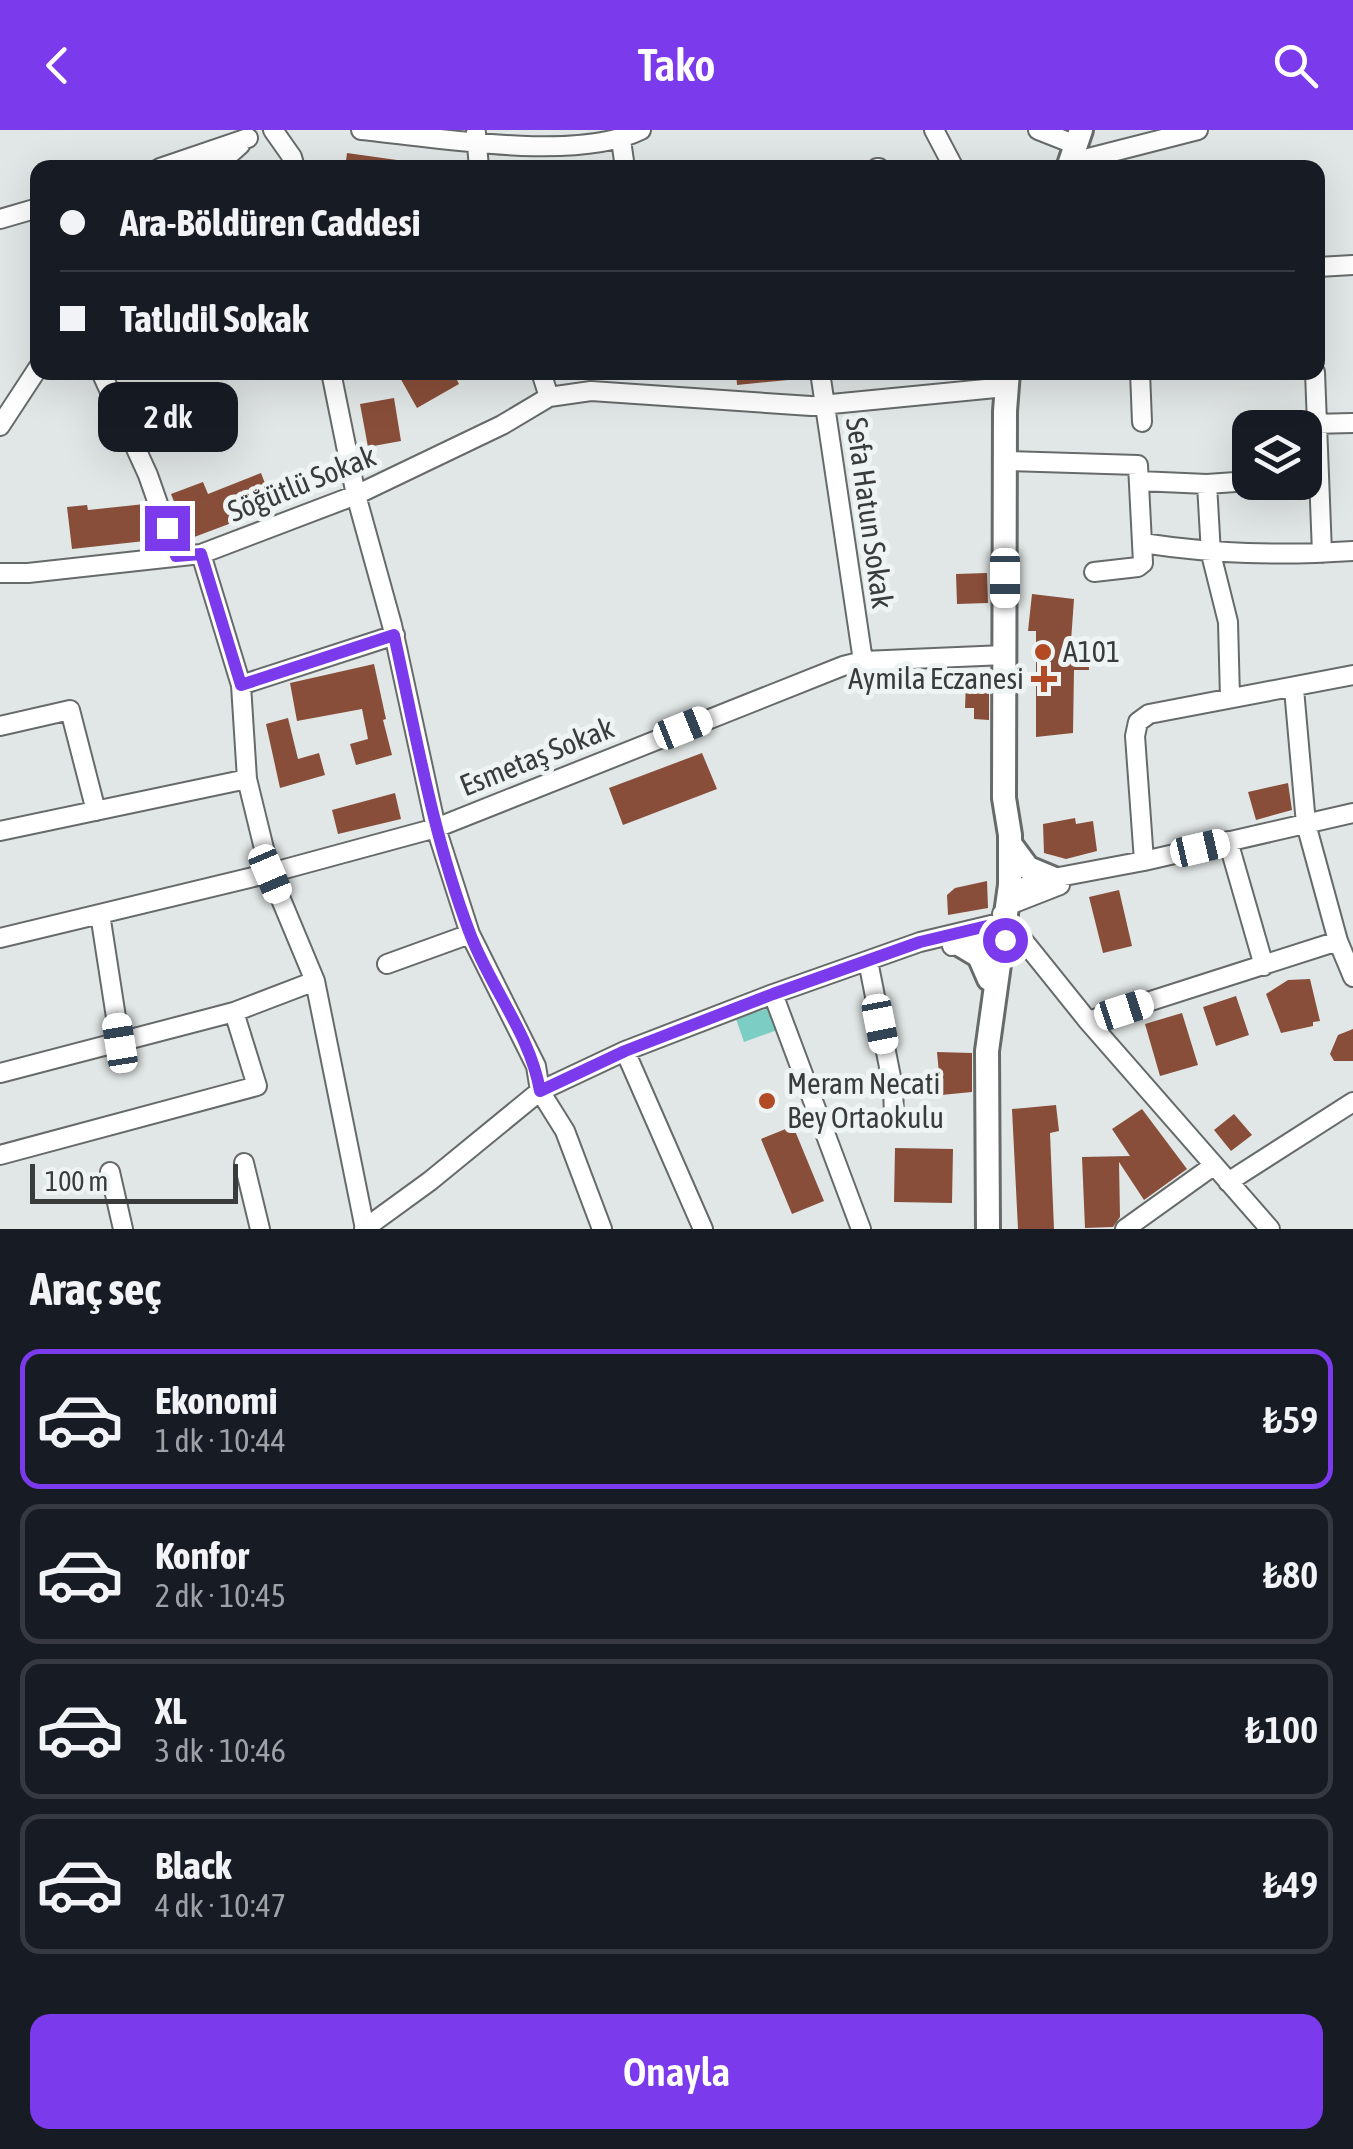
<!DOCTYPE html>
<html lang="tr">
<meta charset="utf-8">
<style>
:root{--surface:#171b24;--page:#20242c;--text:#f1f3f6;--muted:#9ea1a6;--line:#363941;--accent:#7c3aed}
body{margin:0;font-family:"Asap Condensed",sans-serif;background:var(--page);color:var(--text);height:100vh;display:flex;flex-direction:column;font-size:38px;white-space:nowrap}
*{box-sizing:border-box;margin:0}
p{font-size:32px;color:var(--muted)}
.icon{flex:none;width:55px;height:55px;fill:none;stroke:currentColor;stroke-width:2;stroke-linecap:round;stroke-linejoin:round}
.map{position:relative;height:1099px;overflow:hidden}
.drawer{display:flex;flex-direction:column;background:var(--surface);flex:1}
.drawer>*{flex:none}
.top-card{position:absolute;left:30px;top:30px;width:1295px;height:220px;border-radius:20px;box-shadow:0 10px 40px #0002;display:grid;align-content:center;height:220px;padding:0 30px;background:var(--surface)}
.fabs{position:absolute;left:1232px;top:280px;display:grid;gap:20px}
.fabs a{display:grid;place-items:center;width:90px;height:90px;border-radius:20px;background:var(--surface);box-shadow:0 10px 40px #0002;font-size:50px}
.scale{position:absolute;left:30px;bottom:25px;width:208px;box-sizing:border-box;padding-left:10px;border:5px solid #3a3c3c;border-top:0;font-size:28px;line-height:35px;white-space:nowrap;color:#3a3c3c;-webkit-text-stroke:8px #eef4f3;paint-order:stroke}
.end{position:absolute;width:45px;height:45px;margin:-22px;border:12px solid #7c3aed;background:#fff;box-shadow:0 0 0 5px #fff}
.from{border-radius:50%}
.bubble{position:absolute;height:70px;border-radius:20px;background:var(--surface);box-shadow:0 10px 40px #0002;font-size:32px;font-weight:600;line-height:70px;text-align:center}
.car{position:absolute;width:30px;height:60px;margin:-30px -15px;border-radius:12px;box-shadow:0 0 8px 2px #0007;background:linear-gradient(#fff 24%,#345 0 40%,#fff 0 76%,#345 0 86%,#fff 0)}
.top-card b{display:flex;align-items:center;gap:35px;height:95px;font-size:38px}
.top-card b+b{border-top:2px solid var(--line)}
.top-card i{width:25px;height:25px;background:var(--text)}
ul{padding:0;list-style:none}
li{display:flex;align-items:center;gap:30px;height:140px;margin:0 20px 15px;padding:0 10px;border:5px solid var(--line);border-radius:20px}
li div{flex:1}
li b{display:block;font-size:38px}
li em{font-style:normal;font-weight:600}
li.current{border-color:var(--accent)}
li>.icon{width:90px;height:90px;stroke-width:1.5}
h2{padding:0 30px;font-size:45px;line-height:120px}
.primary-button{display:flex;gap:20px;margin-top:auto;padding:20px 30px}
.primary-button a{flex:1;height:115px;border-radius:20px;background:var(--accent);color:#fff;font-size:40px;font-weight:600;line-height:115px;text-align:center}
header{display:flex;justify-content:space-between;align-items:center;height:130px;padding:0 30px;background:var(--accent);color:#fff;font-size:45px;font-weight:600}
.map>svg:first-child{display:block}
</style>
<header><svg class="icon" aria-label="back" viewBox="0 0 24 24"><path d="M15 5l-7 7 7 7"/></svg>Tako<svg class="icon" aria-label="search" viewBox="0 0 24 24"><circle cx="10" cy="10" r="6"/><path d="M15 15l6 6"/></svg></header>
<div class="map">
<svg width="1353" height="1099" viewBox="0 0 1353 1099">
<rect width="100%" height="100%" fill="#e1e7e6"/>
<!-- green -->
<path fill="#7ccec4" d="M772,877L780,899L744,912L736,889Z"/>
<!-- building -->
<path fill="#884e39" d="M347,23L404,31L403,38H345Z
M406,242H453L459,254L417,278L399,246Z
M736,242H788V250L737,255Z
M394,268L401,311L368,317L360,274Z
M261,343L274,377L189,409L171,364L203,352L208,364Z
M145,374L154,410L72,419L67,377L87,375L88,380Z
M987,443L988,473L957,474L956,444Z
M1032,464L1074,469L1071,511L1088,514L1089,540H1074L1073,603L1036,607V501H1028Z
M374,534L386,589L383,590L392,625L356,635L350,614L368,609L362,579L297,591L290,553Z
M966,552H989V590L974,589V578H965Z
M288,588L298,629L319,623L325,645L280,658L266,594Z
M702,623L717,659L623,695L609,658Z
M1288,653L1292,680L1256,690L1248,662Z
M395,663L401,689L338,704L332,680Z
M1075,688L1076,694L1093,691L1097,721L1066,729L1044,723L1043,694Z
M987,751L988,778L948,785L947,765L955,758Z
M1119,760L1132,816L1103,823L1089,767Z
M1310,849L1320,891L1313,892V896L1281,903L1266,864L1288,850Z
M1236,866L1249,905L1216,916L1203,877Z
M1182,883L1198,935L1160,946L1145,894Z
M1353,899V931H1334L1330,924L1338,905Z
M937,922L972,923V962L941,965Z
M1056,975L1059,1001L1050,1003L1054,1099H1018L1012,979Z
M1142,979L1187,1039L1144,1070L1119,1032L1120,1087L1113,1097L1085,1098L1082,1027L1130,1026L1112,999Z
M1234,984L1252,1005L1231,1021L1214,1000Z
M793,996L824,1071L792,1084L761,1009Z
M895,1018L953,1019L952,1073L894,1072Z"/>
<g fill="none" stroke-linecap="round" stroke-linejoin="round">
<defs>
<path id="minor" d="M273,0L292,27L295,38
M361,0C436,7 575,33 641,0
M934,0L954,38
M1038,0L1076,15
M476,3L479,38
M621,10L625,38
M1069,33L1198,0
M160,38L248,8
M214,38L240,15
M877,38H879
M0,89L38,78
M1318,137L1353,135
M101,242L148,345L176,425
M331,242L356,365L392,495L436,698L470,804L536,936L540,961L565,1001L602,1099
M541,242L549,267
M820,242L863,531
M1140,242L1142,292
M1315,242L1322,423
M0,296L38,238
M1266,298L1270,295L1353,293
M1006,331L1138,335L1143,433L1138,437L1094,442
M1139,351L1207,354L1211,424L1228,492L1230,568
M1207,354L1250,351
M1142,413C1215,424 1279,426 1353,421
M201,424L241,555L247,649L270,743L315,851L365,1099
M0,443H28L201,424L356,365L502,295L549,267L591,261L811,276L1006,257
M241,555L395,505
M1294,559L1306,694L1338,811L1353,847
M0,596L70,580L96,681
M0,701L247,649
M1228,711L1264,836
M1144,731L1135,606L1138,592L1149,584L1353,545
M1010,762L1043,750L1144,731L1353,683
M1009,775L1060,755
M100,784L120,913
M1002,784L1088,891L1270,1099
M0,808L270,743L436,698L843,536L863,531L1005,525
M952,816L1006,805
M868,831L893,957L894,985
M387,834L470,804
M773,864L861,1099
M1088,891L1338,811
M625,921L703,1099
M0,943L234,882L315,851
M0,1025L257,956L234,882
M244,1033L260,1099
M110,1042L123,1099
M1228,1052L1353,972
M364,1099L430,1051L540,961L625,921L773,864L920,812L1008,791
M1125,1099L1213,1036"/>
<path id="major" d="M1068,38L1081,0
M1011,715L1028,738L1052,748
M959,814L979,826L989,849
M988,1099L987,921L1010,755V705L1004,668L1005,281L1008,242"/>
</defs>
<!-- minor casing -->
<use href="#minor" stroke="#666b6a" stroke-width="22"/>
<!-- major casing -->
<use href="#major" stroke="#666b6a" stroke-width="28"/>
<!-- minor -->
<use href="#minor" stroke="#fff" stroke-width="18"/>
<!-- major -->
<use href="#major" stroke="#fff" stroke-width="22"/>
</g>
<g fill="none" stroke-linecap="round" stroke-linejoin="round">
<!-- route -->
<path stroke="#7c3aed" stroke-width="12" d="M167,398L176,426L201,424L241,555L394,505C416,605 433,706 469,801C489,856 530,903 540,961L625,921L773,864L920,812L1008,791L1005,810"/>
</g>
<!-- markers -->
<g fill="#b24b25" stroke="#eef4f3" stroke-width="4">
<circle cx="1043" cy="522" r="10"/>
<path d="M1039 534h10v10h10v10h-10v10h-10v-10h-10v-10h10z"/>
<circle cx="767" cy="971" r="10"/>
</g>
<g text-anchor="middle" stroke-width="10" stroke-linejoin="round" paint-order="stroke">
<!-- street labels -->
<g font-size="30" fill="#3a3c3c" stroke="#eef4f3">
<text transform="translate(302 354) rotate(-22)" y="10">Söğütlü Sokak</text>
<text transform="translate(869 383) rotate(82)" y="10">Sefa Hatun Sokak</text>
<text transform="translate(537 627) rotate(-22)" y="10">Esmetaş Sokak</text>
</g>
<!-- poi labels -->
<g font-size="30" fill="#3a3c3c" stroke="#eef4f3" text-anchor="start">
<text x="1063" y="532">A101</text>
<text x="1024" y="559" text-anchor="end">Aymila Eczanesi</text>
<text x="787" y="964">Meram Necati<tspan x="787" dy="34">Bey Ortaokulu</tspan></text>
</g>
</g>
</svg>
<div class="fabs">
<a><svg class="icon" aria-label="layers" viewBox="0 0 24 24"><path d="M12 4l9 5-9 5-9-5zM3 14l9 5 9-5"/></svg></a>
</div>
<div class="scale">100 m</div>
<i class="end from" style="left:1005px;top:810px"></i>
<i class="end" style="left:167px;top:398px"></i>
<div class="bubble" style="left:98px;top:252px;width:140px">2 dk</div>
<i class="car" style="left:1005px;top:448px;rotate:180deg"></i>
<i class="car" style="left:683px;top:598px;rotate:68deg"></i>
<i class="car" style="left:1200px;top:718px;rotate:77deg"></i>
<i class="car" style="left:270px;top:744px;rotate:157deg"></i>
<i class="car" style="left:1124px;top:880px;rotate:72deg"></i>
<i class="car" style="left:880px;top:894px;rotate:169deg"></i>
<i class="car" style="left:120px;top:913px;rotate:351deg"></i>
<div class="top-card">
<b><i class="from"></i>Ara-Böldüren Caddesi</b>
<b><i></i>Tatlıdil Sokak</b>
</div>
</div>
<section class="drawer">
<h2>Araç seç</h2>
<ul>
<li class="current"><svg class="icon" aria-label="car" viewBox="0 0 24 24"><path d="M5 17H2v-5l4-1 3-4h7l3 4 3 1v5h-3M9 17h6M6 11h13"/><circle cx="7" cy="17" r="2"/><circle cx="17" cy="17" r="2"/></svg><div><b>Ekonomi</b><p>1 dk · 10:44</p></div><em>₺59</em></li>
<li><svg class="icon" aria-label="car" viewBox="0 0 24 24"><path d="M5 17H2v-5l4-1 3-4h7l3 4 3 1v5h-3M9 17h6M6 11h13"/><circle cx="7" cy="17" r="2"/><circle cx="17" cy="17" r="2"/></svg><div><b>Konfor</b><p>2 dk · 10:45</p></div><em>₺80</em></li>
<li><svg class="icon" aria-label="car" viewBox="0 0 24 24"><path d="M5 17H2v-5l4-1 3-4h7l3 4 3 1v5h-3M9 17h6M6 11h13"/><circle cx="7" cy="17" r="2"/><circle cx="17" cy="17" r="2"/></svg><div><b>XL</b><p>3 dk · 10:46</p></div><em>₺100</em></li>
<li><svg class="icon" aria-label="car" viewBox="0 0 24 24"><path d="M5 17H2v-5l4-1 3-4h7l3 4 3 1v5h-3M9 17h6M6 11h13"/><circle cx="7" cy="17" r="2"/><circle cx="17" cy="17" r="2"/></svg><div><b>Black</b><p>4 dk · 10:47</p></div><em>₺49</em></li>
</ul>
<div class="primary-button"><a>Onayla</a></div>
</section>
